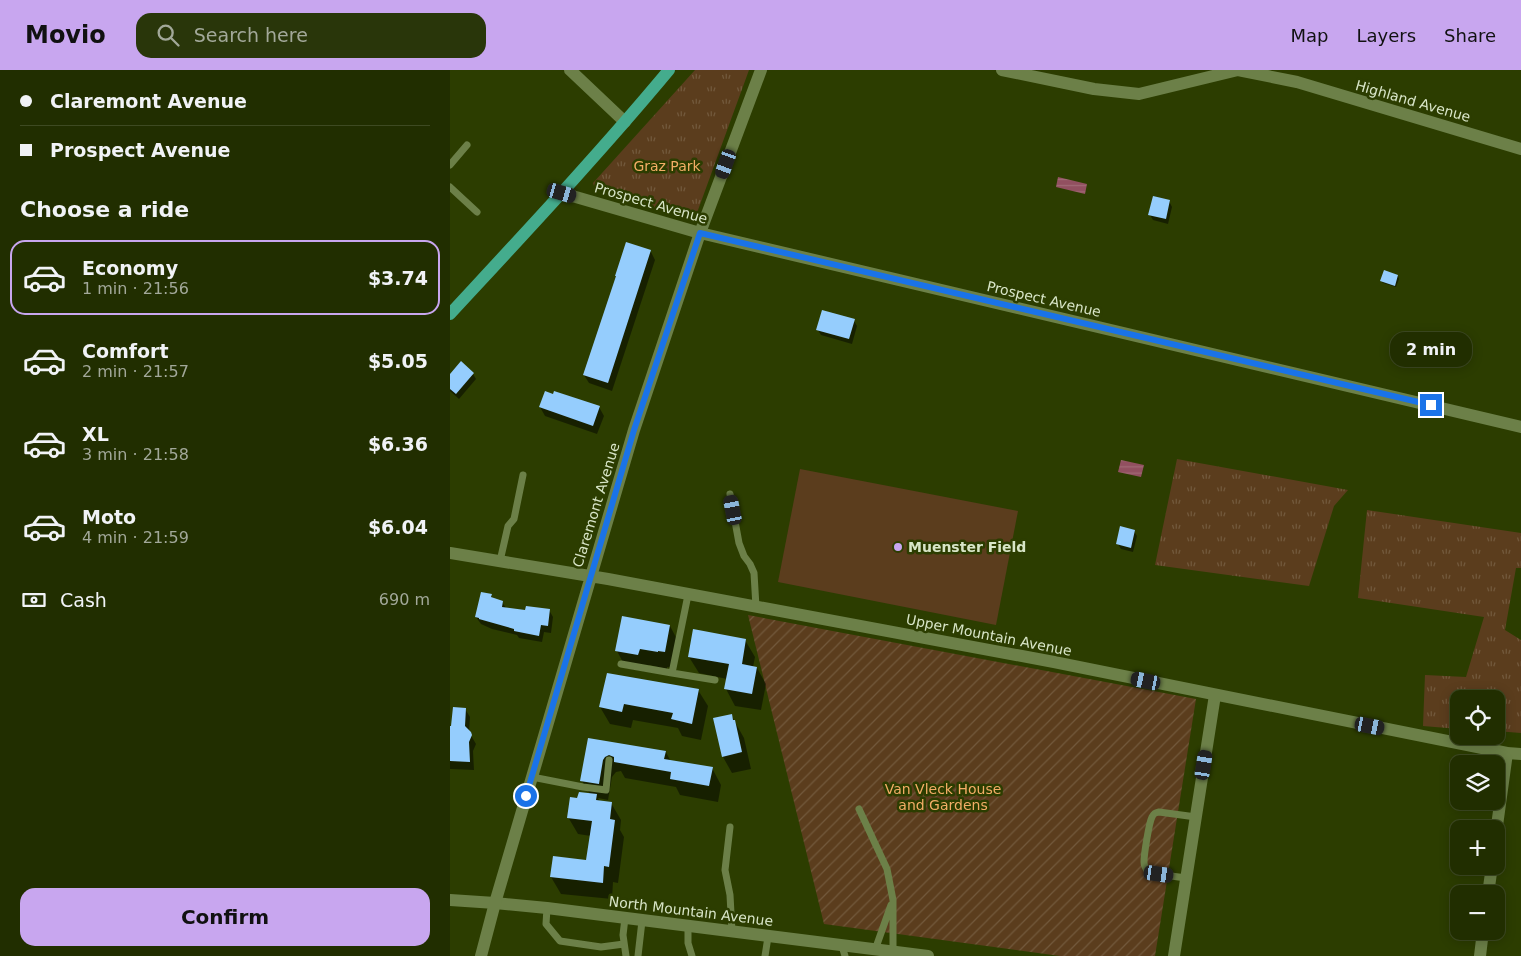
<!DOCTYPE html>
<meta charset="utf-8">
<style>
:root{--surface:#212e00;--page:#29360a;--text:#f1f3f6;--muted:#a2a899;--line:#3e4a22;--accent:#c8a6ef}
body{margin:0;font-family:"DejaVu Sans",sans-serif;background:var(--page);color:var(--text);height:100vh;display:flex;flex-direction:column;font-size:19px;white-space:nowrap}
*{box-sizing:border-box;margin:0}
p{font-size:16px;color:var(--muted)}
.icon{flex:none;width:28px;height:28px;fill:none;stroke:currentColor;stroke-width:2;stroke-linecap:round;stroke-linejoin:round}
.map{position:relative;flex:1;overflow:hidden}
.drawer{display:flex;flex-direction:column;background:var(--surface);width:450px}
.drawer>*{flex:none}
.banner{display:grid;align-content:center;height:110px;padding:0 20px;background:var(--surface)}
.buttons{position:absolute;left:1000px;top:620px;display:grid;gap:10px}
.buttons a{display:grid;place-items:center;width:55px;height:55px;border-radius:10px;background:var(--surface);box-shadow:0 2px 12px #0003,0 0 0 1px var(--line);font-size:25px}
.end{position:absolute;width:22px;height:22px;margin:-11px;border:6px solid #1a73e8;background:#fff;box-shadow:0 0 0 2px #fff}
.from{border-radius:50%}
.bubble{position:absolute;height:35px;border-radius:15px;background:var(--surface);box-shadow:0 2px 12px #0003,0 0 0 1px var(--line);font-size:16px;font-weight:800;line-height:35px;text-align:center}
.car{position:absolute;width:15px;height:30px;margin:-15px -8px;border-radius:6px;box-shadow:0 0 4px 1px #0007;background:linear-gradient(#222 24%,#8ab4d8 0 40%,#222 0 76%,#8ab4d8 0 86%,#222 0)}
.banner b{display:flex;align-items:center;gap:18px;height:48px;font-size:19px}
.banner b+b{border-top:1px solid var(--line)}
.banner i{width:12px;height:12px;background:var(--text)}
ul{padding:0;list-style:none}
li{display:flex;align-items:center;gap:15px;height:75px;margin:0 10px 8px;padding:0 10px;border:2px solid transparent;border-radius:15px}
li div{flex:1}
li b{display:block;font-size:19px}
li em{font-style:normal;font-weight:800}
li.current{border-color:var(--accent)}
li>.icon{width:45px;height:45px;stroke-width:1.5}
h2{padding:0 20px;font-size:22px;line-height:60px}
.pay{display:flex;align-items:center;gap:12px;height:55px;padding:0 20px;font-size:19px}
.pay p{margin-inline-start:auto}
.primary-button{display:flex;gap:10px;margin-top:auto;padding:10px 20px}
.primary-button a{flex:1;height:58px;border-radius:15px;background:var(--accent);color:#111;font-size:20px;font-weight:800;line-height:58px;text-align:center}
header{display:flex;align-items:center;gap:30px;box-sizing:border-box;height:70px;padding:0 25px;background:var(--accent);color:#111}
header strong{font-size:24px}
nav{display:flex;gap:28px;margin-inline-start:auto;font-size:18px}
.search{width:350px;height:45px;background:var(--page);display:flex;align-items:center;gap:12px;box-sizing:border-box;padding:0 18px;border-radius:15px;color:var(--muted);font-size:19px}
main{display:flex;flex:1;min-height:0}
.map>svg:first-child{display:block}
</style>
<header>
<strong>Movio</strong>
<div class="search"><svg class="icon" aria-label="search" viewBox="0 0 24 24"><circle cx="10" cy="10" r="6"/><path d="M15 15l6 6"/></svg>Search here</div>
<nav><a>Map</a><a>Layers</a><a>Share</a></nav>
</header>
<main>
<section class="drawer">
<div class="banner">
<b><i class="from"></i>Claremont Avenue</b>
<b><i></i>Prospect Avenue</b>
</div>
<h2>Choose a ride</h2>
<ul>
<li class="current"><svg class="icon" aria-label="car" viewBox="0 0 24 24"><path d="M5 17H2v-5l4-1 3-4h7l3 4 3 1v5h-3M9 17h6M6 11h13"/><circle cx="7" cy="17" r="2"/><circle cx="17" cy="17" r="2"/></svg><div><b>Economy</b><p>1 min · 21:56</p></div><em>$3.74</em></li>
<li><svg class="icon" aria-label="car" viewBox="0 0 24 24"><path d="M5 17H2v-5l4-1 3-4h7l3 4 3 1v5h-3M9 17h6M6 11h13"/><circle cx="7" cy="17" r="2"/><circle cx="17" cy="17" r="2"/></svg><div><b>Comfort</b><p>2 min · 21:57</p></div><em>$5.05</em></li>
<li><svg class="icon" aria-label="car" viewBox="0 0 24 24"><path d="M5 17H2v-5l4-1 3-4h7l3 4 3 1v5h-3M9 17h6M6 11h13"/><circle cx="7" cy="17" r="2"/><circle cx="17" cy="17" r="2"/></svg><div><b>XL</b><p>3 min · 21:58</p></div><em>$6.36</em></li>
<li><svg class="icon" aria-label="car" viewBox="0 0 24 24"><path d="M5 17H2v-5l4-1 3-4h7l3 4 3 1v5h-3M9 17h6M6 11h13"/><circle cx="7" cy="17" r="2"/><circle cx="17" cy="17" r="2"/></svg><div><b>Moto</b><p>4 min · 21:59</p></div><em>$6.04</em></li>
</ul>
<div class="pay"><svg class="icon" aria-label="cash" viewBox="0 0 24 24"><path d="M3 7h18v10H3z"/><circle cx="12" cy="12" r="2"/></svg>Cash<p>690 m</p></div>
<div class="primary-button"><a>Confirm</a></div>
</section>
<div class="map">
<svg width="1071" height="886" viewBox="0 0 1071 886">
<defs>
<pattern id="grass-tufts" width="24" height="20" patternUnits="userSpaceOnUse" patternTransform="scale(1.25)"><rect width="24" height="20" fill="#5b3d1d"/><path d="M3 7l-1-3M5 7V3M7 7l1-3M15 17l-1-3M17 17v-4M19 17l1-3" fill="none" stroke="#72593c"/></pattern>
<pattern id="garden-furrows" width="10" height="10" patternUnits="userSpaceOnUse" patternTransform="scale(1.25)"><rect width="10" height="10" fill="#5b3d1d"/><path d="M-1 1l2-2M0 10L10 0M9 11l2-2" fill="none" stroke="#72593c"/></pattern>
<pattern id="water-rules" width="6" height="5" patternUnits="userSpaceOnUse" patternTransform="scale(1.25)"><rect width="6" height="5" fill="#925060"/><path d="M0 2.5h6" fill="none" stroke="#a16975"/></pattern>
</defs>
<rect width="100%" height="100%" fill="#2c3d00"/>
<!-- grass -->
<path fill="url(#grass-tufts)" d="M245,0H299L244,151L145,119L143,113Z
M727,389L898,420L884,436L859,516L705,495Z
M917,440L1071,463V498H1066L1055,560L1071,570V663L1046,661V629H1009V659L973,656L975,605L1016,607L1034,547L908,528Z"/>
<!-- garden -->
<path fill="url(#garden-furrows)" d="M298,545L746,629L705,886H610L374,854Z"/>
<!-- pitch -->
<path fill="#5b3d1d" d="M350,399L568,441L546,555L328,512Z"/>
<!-- water -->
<path fill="url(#water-rules)" d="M608,107L637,114L635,124L606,117Z
M671,390L694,395L691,407L668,402Z"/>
<!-- shadow -->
<path fill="#0007" d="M719,131L722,137L718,154L703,150L700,145Z
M177,174L201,182L205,190L162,321L139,313L134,305Z
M948,206L949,209L946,217L933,213L931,211Z
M404,251L407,256L402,274L371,265L368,260Z
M23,304L26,309L9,329L0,321V306Z
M90,337H149L154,346L147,364L95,346Z
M684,461L687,466L683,482L671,479L668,474Z
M41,525L43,529L52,532L56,538L76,542L99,540L103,547L101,563L94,562L92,572L69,568L67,565L42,559L31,554L26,547Z
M220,556L229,573L224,598L217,597V599L199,595L198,602L176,598L167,581Z
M295,570L305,587L303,597L307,598L316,614L311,640L285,636L276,619L277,609L249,603L239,587Z
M248,620L258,636L251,670L232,666L228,658L183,650L181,658L160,654L150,637Z
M15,639L20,647L19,662L26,674L23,681L24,700L0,699V657Z
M281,645L294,668L301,699L282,703L273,687Z
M139,669L216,682L221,692L262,698L271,715L268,732L230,725L226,717L175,708L171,701L166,702L162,707L158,730L148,728L150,732L161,733L171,750L170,760L174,767L168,813L163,812L162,829L111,824L101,807L104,787L137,791L141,766L128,764L118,747L128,729L140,724L132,711Z"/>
<!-- building -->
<path fill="#95cdfd" d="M703,126L720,130L716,149L698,145Z
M176,172L201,180L158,313L133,305L166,206H165Z
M934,200L948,205L945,216L930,211Z
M372,240L405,249L399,269L366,260Z
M11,291L24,303L6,324L0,319V304Z
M95,321L103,324L104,321L150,336L143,356L89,337Z
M670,456L685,460L681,478L666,474Z
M31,522L42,524L41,527L53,531L52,537L75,540L76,536L100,539L98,556L91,555L89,566L64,561V559L29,549V548L25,547Z
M172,546L220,555L215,582L208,581V582L190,579L188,585L165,581Z
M243,559L296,569L292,594L307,597L302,624L274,619L279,594L238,587Z
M157,603L249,619L242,654L221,649L223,643L174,634L172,642L149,637Z
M3,637L16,638L15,656L21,662L22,665L19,672L20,692L0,691V656H1Z
M282,644L283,650H285L292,682L272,687L263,648Z
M138,668L216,681L214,689L263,697L259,716L220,709L221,702L164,692V687L159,685L155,687L153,690L149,714L130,711Z
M129,722L147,724L146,730L162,732L160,749L165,750L159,797L154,796L153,813L100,807L103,786L136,790L142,751L117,748L120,727L127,728Z"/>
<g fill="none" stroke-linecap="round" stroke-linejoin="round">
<!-- service -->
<path stroke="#6c8048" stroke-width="7" d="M0,95L17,75
M0,117L27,142
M280,424L289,473L294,486L300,494L304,503L306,537
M50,491L58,456L64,449L73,405
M238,525L222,603L265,610
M171,594L222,603
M82,707L133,717L156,720L159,690
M409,739L437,799L443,830V882
M280,757L275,800L280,825L282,862
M736,808L699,803C696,799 694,797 694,792C694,784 699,753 702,747C704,743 705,743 709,742L746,747
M97,838L96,854L110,871L151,877L174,874
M175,848L173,865L176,886
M238,857V873L242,886
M392,876L395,886
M425,880L441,835
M188,886L192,851
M315,886L318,867"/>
<!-- minor -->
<path stroke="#6c8048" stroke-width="12" d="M120,0L175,52
M552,0L644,19L689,24L788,0L847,12L1071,79
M112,123L250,163L1071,357
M1046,763L1057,683
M1038,824L1042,796
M0,830L45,833L97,838L478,886
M724,886L765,625
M1030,886L1033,861"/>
<!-- tertiary -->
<path stroke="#6c8048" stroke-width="12" d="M0,483L158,509L604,592L1057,683L1071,684
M31,886L45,833L184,360L250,163L311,0"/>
<!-- primary -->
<path stroke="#44ac8d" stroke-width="12" d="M0,244C74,164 149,84 219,0"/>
</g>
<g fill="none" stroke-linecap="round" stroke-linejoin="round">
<!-- route -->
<path stroke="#1a73e8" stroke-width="6" d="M76,726L184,360L250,163L981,335"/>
</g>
<!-- markers -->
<circle fill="#c8a6ef" stroke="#2c3d00" stroke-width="2" cx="448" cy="477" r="5"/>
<g text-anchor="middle" stroke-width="5" stroke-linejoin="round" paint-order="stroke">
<!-- street labels -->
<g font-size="14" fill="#d8e5c7" stroke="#2c3d00">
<text transform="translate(963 31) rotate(16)" y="5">Highland Avenue</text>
<text transform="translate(201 133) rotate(16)" y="5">Prospect Avenue</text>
<text transform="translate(594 229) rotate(13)" y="5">Prospect Avenue</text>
<text transform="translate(146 435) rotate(-73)" y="5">Claremont Avenue</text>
<text transform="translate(539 565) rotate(11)" y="5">Upper Mountain Avenue</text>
<text transform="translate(241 841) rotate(7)" y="5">North Mountain Avenue</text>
</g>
<!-- park labels -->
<g font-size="14" fill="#f3ad66" stroke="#2c3d00">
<text x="217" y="101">Graz Park</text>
<text x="493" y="724">Van Vleck House<tspan x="493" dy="16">and Gardens</tspan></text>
</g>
<!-- poi labels -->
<g font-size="14" font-weight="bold" fill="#d8e5c7" stroke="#2c3d00" text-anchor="start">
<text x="458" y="482">Muenster Field</text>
</g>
</g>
</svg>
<div class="buttons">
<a><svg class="icon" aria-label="locate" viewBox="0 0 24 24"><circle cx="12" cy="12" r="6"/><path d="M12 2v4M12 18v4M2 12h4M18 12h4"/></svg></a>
<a><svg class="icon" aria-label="layers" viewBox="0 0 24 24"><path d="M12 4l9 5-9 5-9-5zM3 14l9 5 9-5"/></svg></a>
<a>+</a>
<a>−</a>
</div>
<i class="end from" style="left:76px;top:726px"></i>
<i class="end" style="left:981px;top:335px"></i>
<div class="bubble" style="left:940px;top:262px;width:82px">2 min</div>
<i class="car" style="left:276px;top:94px;rotate:200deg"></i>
<i class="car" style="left:112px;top:123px;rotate:106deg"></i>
<i class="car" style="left:283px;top:440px;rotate:349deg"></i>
<i class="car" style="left:696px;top:611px;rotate:282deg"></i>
<i class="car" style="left:920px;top:656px;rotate:101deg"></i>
<i class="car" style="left:754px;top:695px;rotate:9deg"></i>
<i class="car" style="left:709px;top:804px;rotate:98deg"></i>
</div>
</main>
